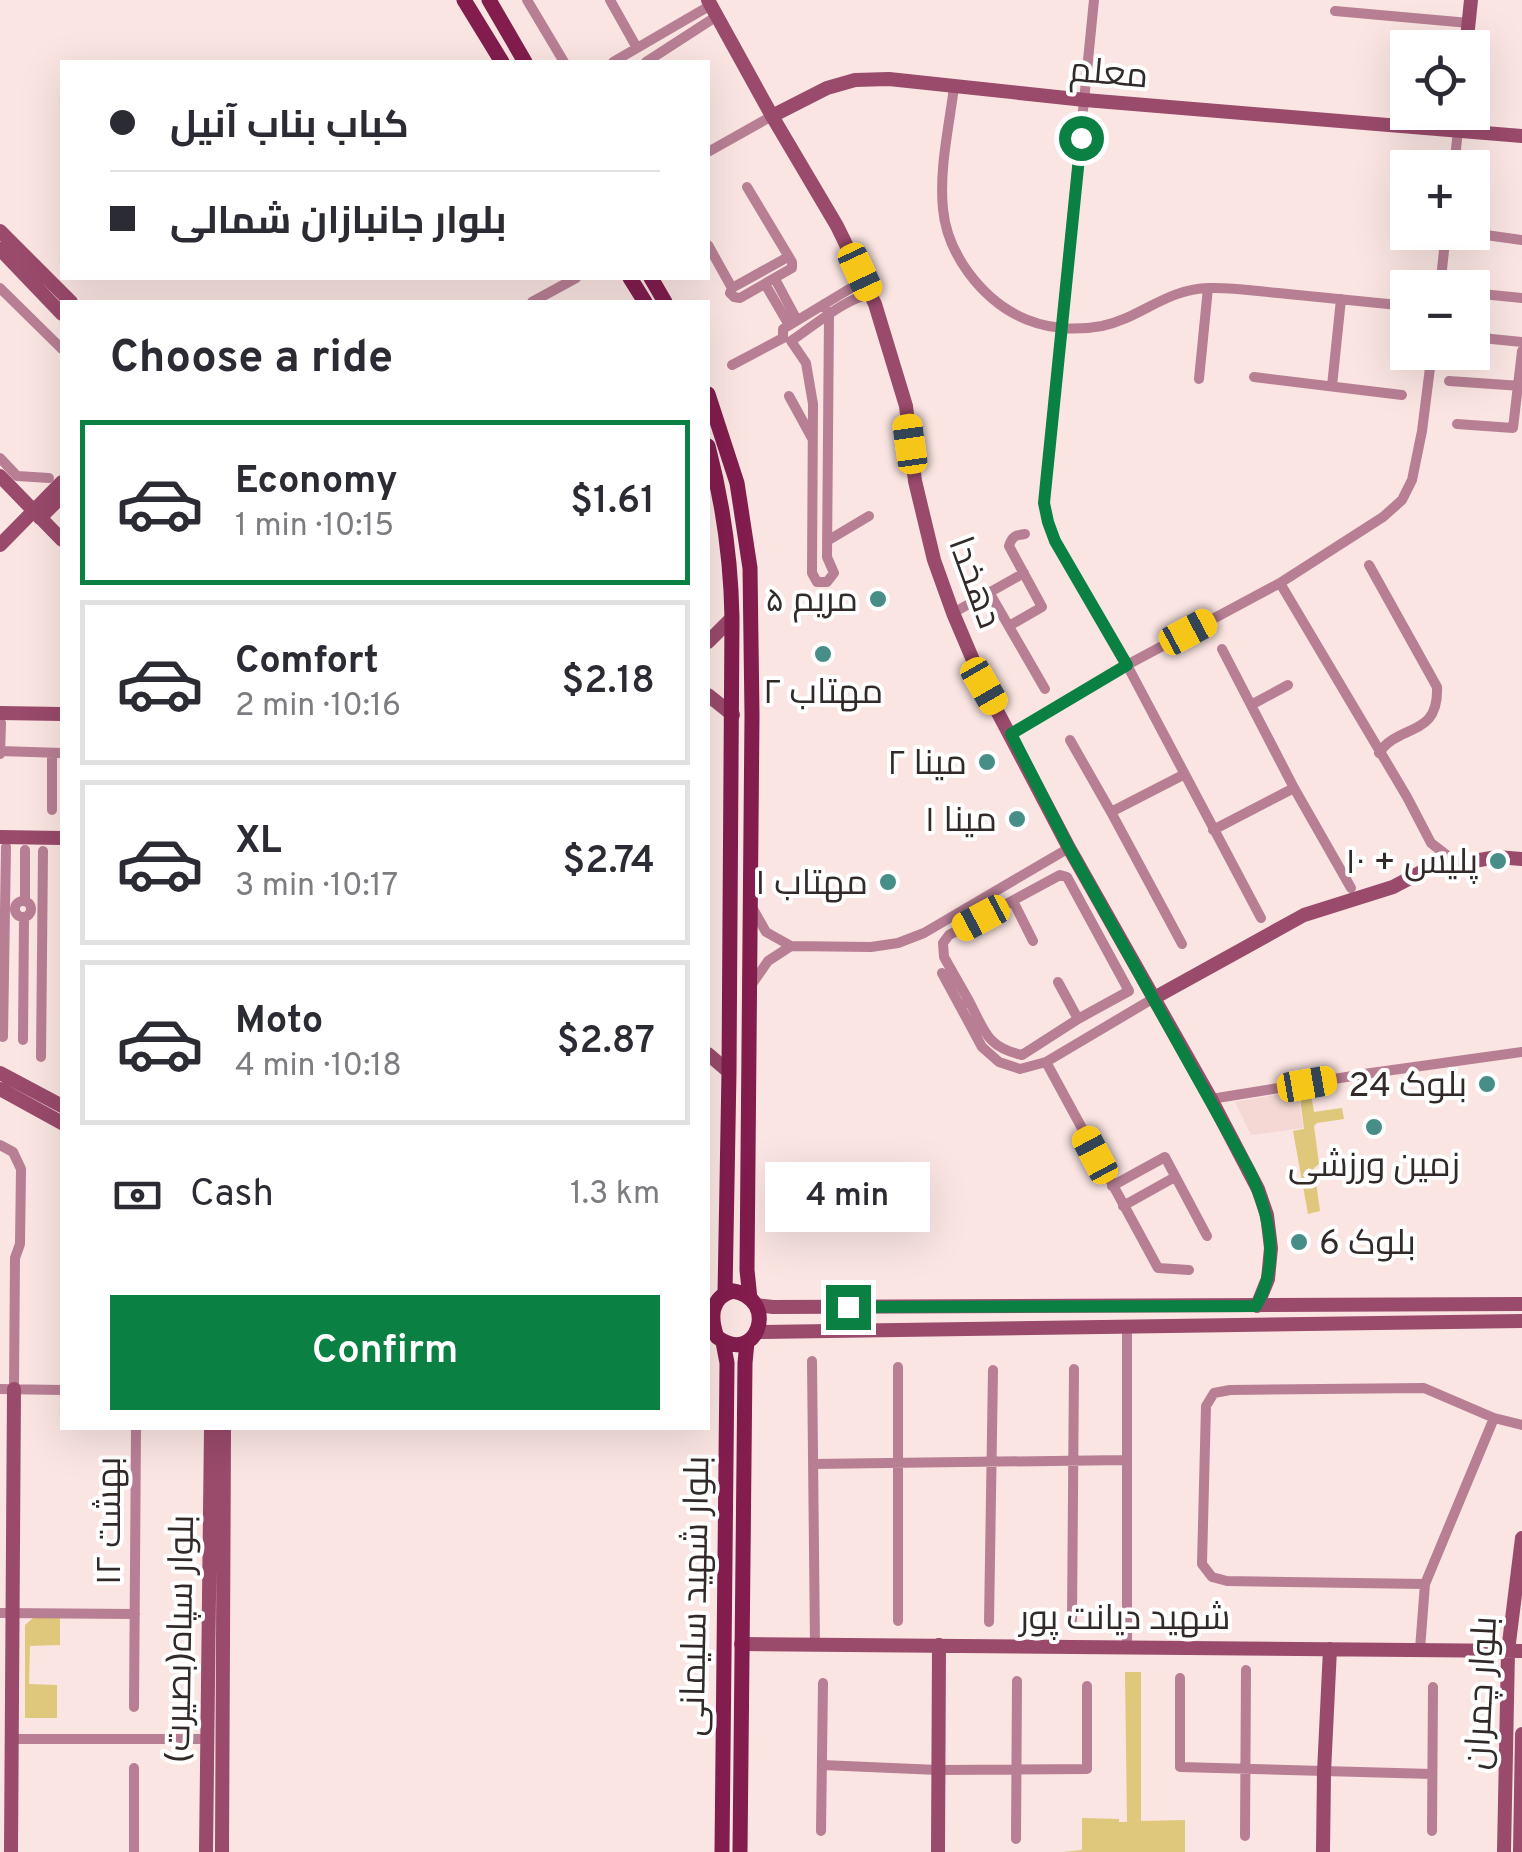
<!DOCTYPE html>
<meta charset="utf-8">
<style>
:root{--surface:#fff;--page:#f2f2f3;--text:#2b2b33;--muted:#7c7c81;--line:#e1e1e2;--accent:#0b8043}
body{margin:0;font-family:Overpass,Cairo,sans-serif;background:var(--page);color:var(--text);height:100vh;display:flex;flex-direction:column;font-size:38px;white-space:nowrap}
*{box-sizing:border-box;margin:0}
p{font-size:32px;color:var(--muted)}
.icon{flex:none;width:55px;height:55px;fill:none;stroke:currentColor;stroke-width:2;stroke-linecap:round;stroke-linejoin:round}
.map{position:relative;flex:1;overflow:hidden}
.side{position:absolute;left:60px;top:300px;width:650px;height:1130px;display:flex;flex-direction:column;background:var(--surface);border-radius:0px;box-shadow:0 10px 40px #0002}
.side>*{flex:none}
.top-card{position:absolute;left:60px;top:60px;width:650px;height:220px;border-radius:0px;box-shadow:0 10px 40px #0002;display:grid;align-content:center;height:220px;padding:0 50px;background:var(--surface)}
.controls{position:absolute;left:1390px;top:30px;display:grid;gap:20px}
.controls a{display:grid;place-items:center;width:100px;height:100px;border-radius:0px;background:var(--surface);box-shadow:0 10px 40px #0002;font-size:50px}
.end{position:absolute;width:45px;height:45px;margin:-22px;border:12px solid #0b8043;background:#fff;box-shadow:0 0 0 5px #fff}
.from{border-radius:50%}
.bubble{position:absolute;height:70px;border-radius:0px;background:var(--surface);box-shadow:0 10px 40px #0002;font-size:32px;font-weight:600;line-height:70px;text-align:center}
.car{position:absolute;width:30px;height:60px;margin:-30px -15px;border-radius:12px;box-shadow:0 0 8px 2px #0007;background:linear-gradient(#f5c518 24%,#345 0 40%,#f5c518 0 76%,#345 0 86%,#f5c518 0)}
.top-card b{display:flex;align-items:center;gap:35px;height:95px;font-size:38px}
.top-card b+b{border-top:2px solid var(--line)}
.top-card i{width:25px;height:25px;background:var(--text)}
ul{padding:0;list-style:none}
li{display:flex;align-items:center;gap:30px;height:165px;margin:0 20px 15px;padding:0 30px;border:5px solid var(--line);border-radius:0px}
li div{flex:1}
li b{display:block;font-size:38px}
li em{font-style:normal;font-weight:600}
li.current{border-color:var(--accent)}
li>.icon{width:90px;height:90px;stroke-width:1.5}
h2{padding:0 50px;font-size:45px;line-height:120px}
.pay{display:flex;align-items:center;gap:25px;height:110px;padding:0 50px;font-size:38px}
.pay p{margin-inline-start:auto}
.primary-button{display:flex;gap:20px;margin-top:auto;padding:20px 50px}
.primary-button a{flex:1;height:115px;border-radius:0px;background:var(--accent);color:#fff;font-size:40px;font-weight:600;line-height:115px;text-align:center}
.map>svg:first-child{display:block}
</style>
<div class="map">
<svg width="1522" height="1852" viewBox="0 0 1522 1852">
<rect width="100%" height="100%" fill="#fae5e2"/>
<!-- built -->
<path fill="#f5d8d4" d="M1298,1091L1303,1128L1251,1135L1235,1102Z"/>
<!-- green -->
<path fill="#dfc77b" d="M1311,1095L1314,1112L1342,1108L1344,1119L1317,1123L1314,1126L1319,1164L1314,1168L1320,1211L1308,1214L1293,1131L1304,1129L1300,1097Z
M60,1617V1645L30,1646L29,1684L57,1685V1718H25V1625L33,1618Z
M1125,1672H1141V1821L1185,1820V1852H1063L1082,1850V1818L1119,1819V1822H1127Z"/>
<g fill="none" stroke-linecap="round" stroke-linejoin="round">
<!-- street -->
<path stroke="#b87f94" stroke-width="10" d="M527,0L564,62
M610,0L637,48
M1094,0L1044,503L1048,522L1055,541L1127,665L1261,918
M1335,11L1469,23
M613,62L711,5
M646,62L717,16
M954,87C949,127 939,169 943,209C945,231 955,254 968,272C1001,317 1047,336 1102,326C1141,318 1165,289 1209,288C1232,287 1255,291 1278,293C1321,297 1364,302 1408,306
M708,152L772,116
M1454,168L1458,130
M1464,232L1522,240
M708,245L732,288L730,293L734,297L740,298L792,268V262L747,187
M775,279L797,320
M765,284L789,325
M0,288L62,349
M732,288L788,257
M1440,288L1446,232
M1472,293L1522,298
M532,302L576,278
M824,304L829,315L827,557L834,573L827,582H817L812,573L813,404L806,363L791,341C814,326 845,298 871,294
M1472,337L1522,342
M732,365L783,338V329L851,288L858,280L860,273
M1254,377L1402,395
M1199,379L1208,288
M1449,381L1521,386
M1332,386L1341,299
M789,396L812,438
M1457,424L1513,428L1522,351
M0,458L17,476L49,478
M827,541L869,516
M1369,565L1437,687C1439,738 1399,723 1379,753
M1280,583L1407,797L1431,843L1457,863
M989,592L1045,689
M953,613L1024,573
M1009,626L1042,607L1009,546C1012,536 1016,535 1025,534
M1251,705L1288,685
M1011,734L1127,665L1280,583L1383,517L1402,500L1412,480L1422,431L1432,352
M1070,740L1111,812L1183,775
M0,751L62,753
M0,754L1,723
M1294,788L1351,888
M52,810V753
M1111,812L1182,944
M1213,830L1294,788L1222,649
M25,850V900
M15 909a8 8 0 1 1 16 0a8 8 0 1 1-16 0Z
M1013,901L1033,941
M753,909L766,932L791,946L871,947L898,943L924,933L1069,848
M942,973L982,1047L999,1062L1020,1069L1046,1062L1154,998
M750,987L768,961L791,946
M969,1001L944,957L943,943L949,935L1060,875L1067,877L1129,991L1078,1019L1058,982
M965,1003L969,1001C985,1031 986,1047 1022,1055L1078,1019
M3,1037L6,847
M23,1040L24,917
M41,1057L43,851
M1046,1062L1158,1268L1189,1270
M1211,1099L1371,1073L1522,1052
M0,1145L13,1152L21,1169L20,1244L15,1258L14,1389
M1112,1186L1165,1157L1207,1236
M1123,1206L1175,1177
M812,1361L815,1644
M898,1367V1621
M0,1389L62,1390
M813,1464L1125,1460
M1425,1584L1227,1581L1212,1577L1202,1564L1206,1406L1214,1393L1230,1390L1424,1388L1494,1418L1522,1425
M0,1613L135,1614
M1072,1620L1074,1369
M989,1622L993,1370
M1127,1647V1326
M1420,1649L1425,1584L1494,1418
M1180,1678V1767L1432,1774
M134,1707L136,1428
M12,1739H207
M822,1765L938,1770L1087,1769V1686
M821,1831L823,1683
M1432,1831L1433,1687
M1245,1836L1246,1670
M1016,1839L1017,1681
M134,1852V1768"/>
<!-- secondary -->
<path stroke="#9a4a6b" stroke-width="14" d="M708,0L772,116L837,226L875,304L906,406L915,481L934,560L953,613L984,686L1069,848L1211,1099L1258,1189L1267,1215L1271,1248L1268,1279L1257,1306
M1466,48L1471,0
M772,116L827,88L855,80L889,79L1085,100L1522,136
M0,231L71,302
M0,249L62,314
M0,476L62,540
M40,518L62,496
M0,545L62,482
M708,642L732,618
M708,695L733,715
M0,713L62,714
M0,837L62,838
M1154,998L1304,915L1393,887L1427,869L1497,857L1522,859
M708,1054L729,1072
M0,1073L62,1106
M0,1089L62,1123
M756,1305L773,1307L1522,1304
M756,1332L1522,1321
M741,1644L1522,1651
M11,1852L14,1389
M206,1852L211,1428
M222,1852L224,1428
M938,1852L939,1645
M1323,1852L1324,1772L1330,1649
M1504,1852L1508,1651L1522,1538
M1520,1852L1522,1734"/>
<!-- primary -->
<path stroke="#821d4e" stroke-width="15" d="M464,0L502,62
M489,0L525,62
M630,278L645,302
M651,278L665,302
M708,394L737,483L750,568L752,715L747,1270L750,1299
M708,446C723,503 731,559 732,618L729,1072L725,1293
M733,1291C780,1299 757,1367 717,1337C710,1318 710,1297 733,1291Z
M722,1852L727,1363L723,1342
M740,1852L745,1363L747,1342"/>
</g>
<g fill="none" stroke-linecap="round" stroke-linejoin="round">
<!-- route -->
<path stroke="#0b8043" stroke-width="12" d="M848,1307L1256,1306C1281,1263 1270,1215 1250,1172L1069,848L1011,734L1127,665L1055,541L1048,522L1044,503L1081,138"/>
</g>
<!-- markers -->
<g fill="#478e89" stroke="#fff" stroke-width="4">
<circle cx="878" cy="599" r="10"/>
<circle cx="823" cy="654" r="10"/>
<circle cx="987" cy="762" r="10"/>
<circle cx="1017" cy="819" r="10"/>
<circle cx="1498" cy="861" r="10"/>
<circle cx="888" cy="882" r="10"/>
<circle cx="1487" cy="1084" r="10"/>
<circle cx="1374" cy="1127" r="10"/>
<circle cx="1299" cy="1242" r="10"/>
</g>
<g text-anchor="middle" stroke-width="8" stroke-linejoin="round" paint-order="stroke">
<!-- street labels -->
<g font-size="35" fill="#312a29" stroke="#fff">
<text transform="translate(1109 72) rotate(5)" y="12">معلم</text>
<text transform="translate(976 582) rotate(70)" y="12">دهخدا</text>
<text transform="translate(108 1521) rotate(-90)" y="12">بهشت ۱۲</text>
<text transform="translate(694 1596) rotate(-89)" y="12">بلوار شهید سلیمانی</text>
<text x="1125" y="1629">شهید دیانت پور</text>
<text transform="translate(179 1639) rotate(-89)" y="12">بلوار سپاه(بصیرت)</text>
<text transform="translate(1480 1693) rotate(-87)" y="12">بلوار چمران</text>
</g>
<!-- poi labels -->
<g font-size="35" fill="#312a29" stroke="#fff" text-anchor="end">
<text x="858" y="611">مریم ۵</text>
<text x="823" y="703" text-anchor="middle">مهتاب ۲</text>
<text x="967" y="774">مینا ۲</text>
<text x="997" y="831">مینا ۱</text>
<text x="1478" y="873">پلیس + ۱۰</text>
<text x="868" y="894">مهتاب ۱</text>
<text x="1467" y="1096">بلوک 24</text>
<text x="1374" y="1176" text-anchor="middle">زمین ورزشی</text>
<text x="1319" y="1254" text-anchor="start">بلوک 6</text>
</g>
</g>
</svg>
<div class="controls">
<a><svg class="icon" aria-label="locate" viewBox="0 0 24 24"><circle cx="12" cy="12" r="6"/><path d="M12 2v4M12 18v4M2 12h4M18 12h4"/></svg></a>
<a>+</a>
<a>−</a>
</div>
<i class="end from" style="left:1081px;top:138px"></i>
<i class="end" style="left:848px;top:1307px"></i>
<div class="bubble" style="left:765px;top:1162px;width:165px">4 min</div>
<i class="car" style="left:860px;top:272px;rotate:155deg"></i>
<i class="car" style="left:910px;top:444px;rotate:352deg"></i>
<i class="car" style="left:1188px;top:632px;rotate:62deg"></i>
<i class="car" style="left:984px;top:686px;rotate:150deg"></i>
<i class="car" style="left:981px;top:918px;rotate:242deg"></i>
<i class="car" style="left:1307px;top:1084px;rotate:80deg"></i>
<i class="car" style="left:1095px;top:1155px;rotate:332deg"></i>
<div class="top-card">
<b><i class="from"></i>کباب بناب آنیل</b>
<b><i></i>بلوار جانبازان شمالی</b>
</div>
<section class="side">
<h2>Choose a ride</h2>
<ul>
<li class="current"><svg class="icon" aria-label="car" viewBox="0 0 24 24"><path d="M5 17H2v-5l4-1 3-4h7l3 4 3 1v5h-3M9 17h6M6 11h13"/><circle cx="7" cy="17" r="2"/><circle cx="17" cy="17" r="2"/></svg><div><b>Economy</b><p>1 min · 10:15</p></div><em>$1.61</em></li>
<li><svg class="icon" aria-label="car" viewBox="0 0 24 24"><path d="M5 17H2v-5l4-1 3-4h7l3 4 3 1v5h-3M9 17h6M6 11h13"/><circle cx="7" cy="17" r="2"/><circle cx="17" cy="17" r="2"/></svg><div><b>Comfort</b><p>2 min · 10:16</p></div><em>$2.18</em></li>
<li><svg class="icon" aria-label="car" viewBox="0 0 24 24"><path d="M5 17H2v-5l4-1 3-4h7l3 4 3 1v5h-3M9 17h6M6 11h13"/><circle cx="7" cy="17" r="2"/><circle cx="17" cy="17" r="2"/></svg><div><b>XL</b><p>3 min · 10:17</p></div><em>$2.74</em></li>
<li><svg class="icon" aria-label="car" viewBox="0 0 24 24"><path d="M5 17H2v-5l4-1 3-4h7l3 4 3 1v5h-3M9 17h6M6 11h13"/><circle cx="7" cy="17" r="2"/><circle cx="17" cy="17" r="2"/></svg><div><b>Moto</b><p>4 min · 10:18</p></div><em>$2.87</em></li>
</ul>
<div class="pay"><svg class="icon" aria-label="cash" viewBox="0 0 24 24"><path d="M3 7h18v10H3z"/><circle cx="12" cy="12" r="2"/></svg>Cash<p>1.3 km</p></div>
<div class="primary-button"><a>Confirm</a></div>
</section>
</div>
